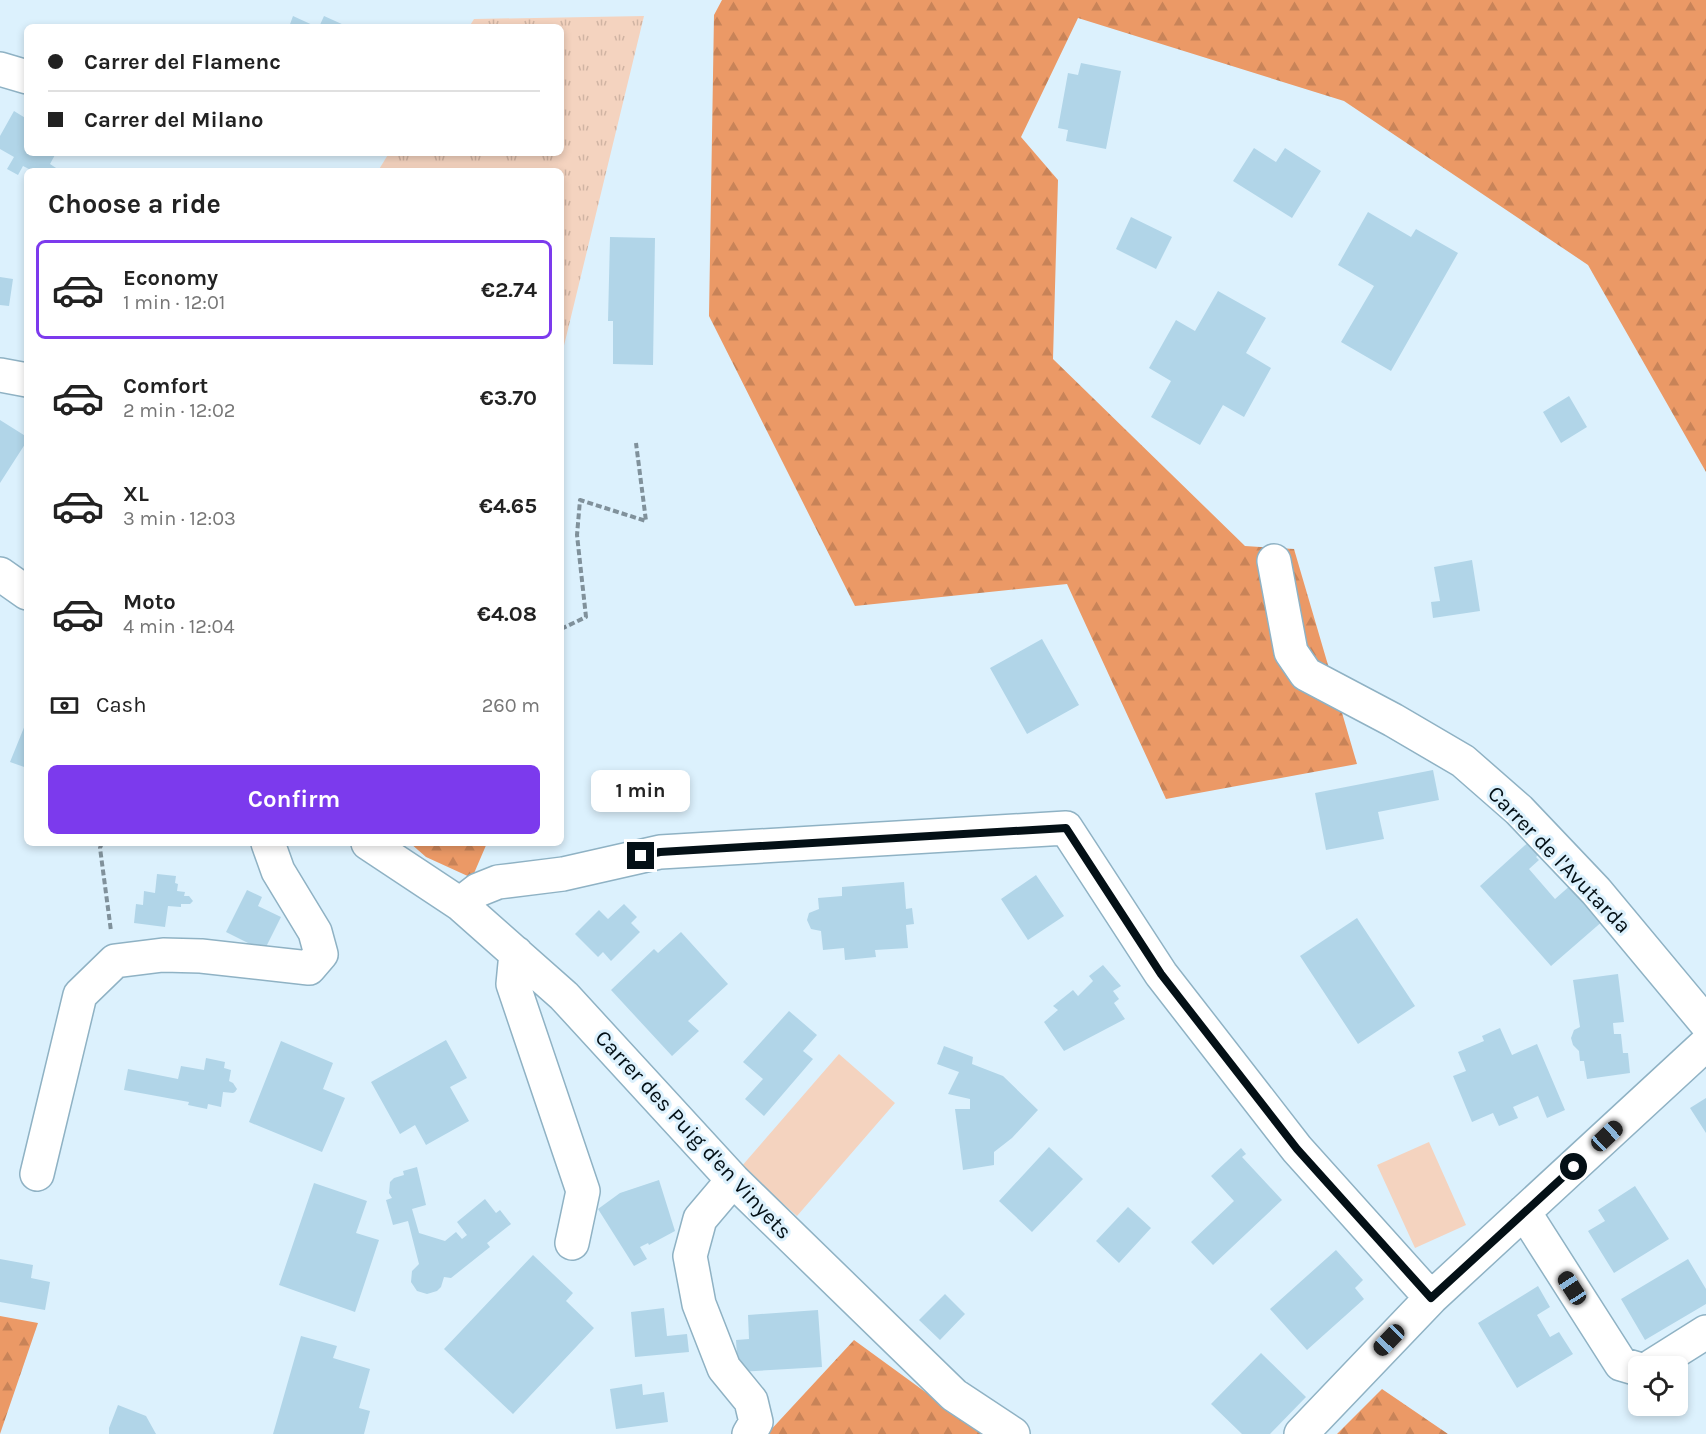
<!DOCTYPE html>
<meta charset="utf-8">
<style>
:root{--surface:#fff;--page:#f6f6f6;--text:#222;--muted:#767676;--line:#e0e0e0;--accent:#7c3aed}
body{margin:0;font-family:Karla,sans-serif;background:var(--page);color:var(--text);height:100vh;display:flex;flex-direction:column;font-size:22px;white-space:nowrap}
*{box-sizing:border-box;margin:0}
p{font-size:20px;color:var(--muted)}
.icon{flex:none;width:33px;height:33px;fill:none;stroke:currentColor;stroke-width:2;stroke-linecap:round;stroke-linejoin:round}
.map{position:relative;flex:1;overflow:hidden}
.sheet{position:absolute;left:24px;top:168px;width:540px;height:678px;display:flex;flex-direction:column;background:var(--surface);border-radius:9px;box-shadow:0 3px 9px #0003}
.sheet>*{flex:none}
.banner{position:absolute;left:24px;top:24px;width:540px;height:132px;border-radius:9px;box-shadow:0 3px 9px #0003;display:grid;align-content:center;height:132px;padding:0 24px;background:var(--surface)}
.fabs{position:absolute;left:1628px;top:1356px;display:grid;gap:12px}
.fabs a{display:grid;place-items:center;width:60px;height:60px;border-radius:9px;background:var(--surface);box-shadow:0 3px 9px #0003;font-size:30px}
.end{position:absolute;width:27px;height:27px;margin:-14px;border:8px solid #041016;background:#fff;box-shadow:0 0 0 3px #fff}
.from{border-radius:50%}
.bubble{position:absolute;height:42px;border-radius:9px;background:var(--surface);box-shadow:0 3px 9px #0003;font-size:20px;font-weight:700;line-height:42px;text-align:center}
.car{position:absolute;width:18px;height:36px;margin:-18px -9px;border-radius:8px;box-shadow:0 0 4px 2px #0007;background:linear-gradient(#222 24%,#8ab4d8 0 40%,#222 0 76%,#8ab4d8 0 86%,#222 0)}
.banner b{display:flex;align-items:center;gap:21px;height:57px;font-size:22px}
.banner b+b{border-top:2px solid var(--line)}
.banner i{width:15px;height:15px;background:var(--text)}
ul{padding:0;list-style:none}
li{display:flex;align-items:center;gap:18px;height:99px;margin:0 12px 9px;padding:0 12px;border:3px solid transparent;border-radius:9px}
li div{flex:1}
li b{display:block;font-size:22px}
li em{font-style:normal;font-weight:700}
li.selected{border-color:var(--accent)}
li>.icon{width:54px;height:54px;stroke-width:1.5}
h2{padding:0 24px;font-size:27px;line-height:72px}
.pay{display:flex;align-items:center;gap:15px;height:66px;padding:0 24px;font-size:22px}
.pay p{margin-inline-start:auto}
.primary-button{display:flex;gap:12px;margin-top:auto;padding:12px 24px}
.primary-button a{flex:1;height:69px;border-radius:9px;background:var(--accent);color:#fff;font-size:24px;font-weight:700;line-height:69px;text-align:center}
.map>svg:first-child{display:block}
</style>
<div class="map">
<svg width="1706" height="1434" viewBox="0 0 1706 1434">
<defs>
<pattern id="grass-tufts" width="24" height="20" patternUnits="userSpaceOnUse" patternTransform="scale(1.5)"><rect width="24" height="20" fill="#f4d3bf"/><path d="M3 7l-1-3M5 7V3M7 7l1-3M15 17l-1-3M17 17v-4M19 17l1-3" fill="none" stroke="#d0b4a3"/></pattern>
<pattern id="forest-firs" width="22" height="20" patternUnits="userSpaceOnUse" patternTransform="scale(1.5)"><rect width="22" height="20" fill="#eb9966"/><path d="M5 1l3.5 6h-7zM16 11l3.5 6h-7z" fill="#c88358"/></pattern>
</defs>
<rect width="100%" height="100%" fill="#dcf1fd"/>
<!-- grass -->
<path fill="url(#grass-tufts)" d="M644,16L561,358V171H378L389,153H561V27H469L474,19Z"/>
<!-- forest -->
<path fill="url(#forest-firs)" d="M722,0H1706V472L1588,265L1344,101L1078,18L1021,137L1058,180L1053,359L1245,546L1294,549L1357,764L1166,799L1067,584L855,606L709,316L714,15Z
M410,843H487L472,878L426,857Z
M0,1316L38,1323L0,1434Z
M854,1340L983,1434H767Z
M1382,1389L1448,1434H1337Z"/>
<!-- pitch -->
<path fill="#f4d3bf" d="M839,1054L895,1103L797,1216L741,1167Z
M1429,1142L1466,1225L1415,1248L1377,1165Z"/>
<!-- building -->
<path fill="#b1d5e8" d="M293,16L317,27H289Z
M324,16L344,25L343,27H319Z
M1081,63L1121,71L1106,149L1066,141L1068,130L1058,128L1068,73L1078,75Z
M14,111L27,119V153H56L50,164L56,168L55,171H33L23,166L18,175L7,169L14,157L0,149V136Z
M1254,148L1276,162L1285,148L1321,171L1292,218L1233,181Z
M1368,212L1411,237L1416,229L1458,253L1391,371L1341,342L1374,286L1338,265Z
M1131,217L1172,237L1156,269L1116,249Z
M610,237L655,238L653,365L613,364V321H608Z
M0,277L13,279L9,306L0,305Z
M1218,291L1266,318L1246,353L1271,368L1244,417L1223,405L1200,445L1151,417L1171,381L1149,368L1176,320L1195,331Z
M1569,396L1587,427L1561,443L1543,412Z
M0,420L27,437V441L0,483Z
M1472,560L1480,611L1433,618L1431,602L1440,601L1434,567Z
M1042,639L1079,705L1027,734L990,668Z
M25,725L27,726V768L10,762Z
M1433,770L1439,800L1378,812L1384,839L1326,850L1315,793Z
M1533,838L1544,850L1536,857L1539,860L1529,869L1555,899L1572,884L1604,920L1551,966L1480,886Z
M157,874L176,876L175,883L178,884L177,891L185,892L184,896H189L193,901L190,904H181V907L168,906L165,927L134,923L136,904L143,905L144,891L155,893Z
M1036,875L1064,916L1028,940L1001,899Z
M904,882L906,909L912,908L914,924L906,925L908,948L875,950L876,957L845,960L844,948L823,950L821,931L811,929L807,920L809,913L819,909L818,898L842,896V887Z
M247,890L262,897L258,906L281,917L264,951L226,932Z
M624,904L637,917L631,923L640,932L611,961L603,952L598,957L575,934L599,910L608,919Z
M1357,918L1415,1006L1358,1044L1300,956Z
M681,932L728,984L688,1021L699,1031L672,1056L611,990L654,949L658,953Z
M1103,965L1121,986L1113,991L1119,999L1114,1003L1125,1019L1064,1051L1044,1022L1058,1010L1053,1006L1073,990L1078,996L1093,981L1089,976Z
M1618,974L1624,1022L1613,1023L1614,1034H1621L1623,1053H1628L1630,1073L1587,1079L1584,1061H1580L1579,1051L1573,1045L1571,1038L1574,1030L1580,1027L1573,980Z
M789,1011L817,1035L803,1051L813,1059L764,1116L745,1099L763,1079L743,1062Z
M1500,1028L1512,1055L1537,1044L1565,1110L1547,1118L1538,1096L1513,1107L1518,1118L1499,1126L1493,1113L1472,1122L1453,1076L1466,1071L1458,1052L1484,1041L1482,1036Z
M446,1040L467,1078L450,1087L469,1121L426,1145L415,1125L400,1134L371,1082Z
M281,1041L333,1063L323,1089L345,1098L322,1152L249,1122Z
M944,1046L973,1057L972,1064L1003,1076L1038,1110L1012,1138L994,1152V1165L963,1170L955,1109H970V1099L948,1094L959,1072L937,1064Z
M206,1058L225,1062L224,1068L231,1070L229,1081L233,1083L237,1089L235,1092L233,1093L223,1092L221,1107L208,1104L207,1109L188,1105L189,1102L124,1090L128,1069L178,1079L181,1066L204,1070Z
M1706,1098V1133L1690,1108Z
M1049,1147L1083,1179L1032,1232L999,1201Z
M1241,1148L1246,1154L1242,1157L1282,1200L1213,1265L1191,1242L1234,1201L1211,1176Z
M417,1167L426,1205L412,1209L419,1233L445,1241L456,1232L462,1239L467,1235L457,1222L485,1199L496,1213L500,1210L511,1224L487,1243L490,1247L451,1278L444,1277L441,1287L437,1291L427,1294L417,1291L411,1282L412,1271L419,1264L408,1221L393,1225L386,1200L392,1198L389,1193L390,1182L394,1178L404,1175L403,1171Z
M659,1180L675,1231L649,1245L648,1243L640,1247L647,1259L634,1266L598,1209L620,1193Z
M314,1183L367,1201L356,1233L379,1240L355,1312L279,1285Z
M1635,1186L1669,1239L1614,1273L1588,1231L1605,1221L1598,1210Z
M1128,1207L1151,1228L1119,1263L1096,1241Z
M1336,1250L1363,1280L1355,1288L1364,1299L1307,1350L1270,1309Z
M533,1255L573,1293L566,1301L594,1328L513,1414L444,1349Z
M0,1259L33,1265L31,1278L50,1282L45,1310L0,1302Z
M1688,1259L1706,1289V1304L1645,1340L1621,1299Z
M1538,1286L1550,1307L1537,1315L1550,1337L1559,1332L1573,1354L1517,1388L1478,1323Z
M945,1294L965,1314L940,1340L919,1320Z
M664,1308L667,1336L687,1334L689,1352L635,1357L631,1312Z
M818,1310L822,1367L738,1372L736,1340L749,1339L748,1315Z
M301,1336L337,1346L333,1358L370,1369L359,1408L370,1411L364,1434H273Z
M1261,1353L1306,1397L1270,1434H1242L1211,1404Z
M642,1384L643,1395L664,1392L668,1422L616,1429L610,1389Z
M118,1405L146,1416L156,1434H109V1428Z"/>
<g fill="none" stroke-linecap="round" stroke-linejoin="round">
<defs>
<path id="minor" d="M0,69L27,77
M0,375L27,380
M1274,561L1291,652L1306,674L1393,720L1463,761L1519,810L1596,891L1706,1023
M0,574L27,593
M368,843L460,904L564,996L733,1180L954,1395L1013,1434
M460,904L478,890L498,882L563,874L660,852L1066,828L1161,974L1297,1149L1431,1298
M516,953L513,984L583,1191L572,1243
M37,1174L80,995L115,961L163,955L201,956L309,968L321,954L315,932L278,871L268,843
M733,1180L700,1219L690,1256L699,1304L724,1368L751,1401L756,1422L749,1434
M1524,1212L1621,1364L1638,1369
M1652,1366L1706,1332
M1301,1434L1431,1298L1706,1044"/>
</defs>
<!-- minor casing -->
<use href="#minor" stroke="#8fb2c4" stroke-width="36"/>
<!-- path -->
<path stroke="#80919b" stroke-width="4" stroke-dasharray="6 3" stroke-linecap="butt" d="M561,629L586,617L577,535L580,500L646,521L636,443
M102,843L100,848L111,931"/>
<!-- minor -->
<use href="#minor" stroke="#fff" stroke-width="33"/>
</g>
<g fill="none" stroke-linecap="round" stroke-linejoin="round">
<!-- route -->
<path stroke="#041016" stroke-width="8" d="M641,856L660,852L1066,828L1161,974L1297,1149L1431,1298L1574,1167"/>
</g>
<g text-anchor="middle" stroke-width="6" stroke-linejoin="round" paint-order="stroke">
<!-- street labels -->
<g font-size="22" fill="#041016" stroke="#dcf1fd">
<text transform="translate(1560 859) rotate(46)" y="8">Carrer de l'Avutarda</text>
<text transform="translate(694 1134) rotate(47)" y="8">Carrer des Puig d'en Vinyets</text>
</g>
</g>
</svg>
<div class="fabs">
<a><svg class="icon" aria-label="locate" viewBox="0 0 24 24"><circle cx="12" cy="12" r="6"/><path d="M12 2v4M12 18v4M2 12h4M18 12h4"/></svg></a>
</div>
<i class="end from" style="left:1574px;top:1167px"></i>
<i class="end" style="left:641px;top:856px"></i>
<div class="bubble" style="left:591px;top:770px;width:99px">1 min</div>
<i class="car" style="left:1607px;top:1136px;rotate:47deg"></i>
<i class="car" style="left:1572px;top:1288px;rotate:327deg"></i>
<i class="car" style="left:1389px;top:1340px;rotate:224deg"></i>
<div class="banner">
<b><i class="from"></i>Carrer del Flamenc</b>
<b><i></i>Carrer del Milano</b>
</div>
<section class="sheet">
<h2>Choose a ride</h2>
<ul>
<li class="selected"><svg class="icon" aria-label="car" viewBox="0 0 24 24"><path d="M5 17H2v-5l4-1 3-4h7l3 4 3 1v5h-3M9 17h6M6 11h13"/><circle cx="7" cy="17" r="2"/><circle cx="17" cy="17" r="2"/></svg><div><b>Economy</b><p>1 min · 12:01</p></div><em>€2.74</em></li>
<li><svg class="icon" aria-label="car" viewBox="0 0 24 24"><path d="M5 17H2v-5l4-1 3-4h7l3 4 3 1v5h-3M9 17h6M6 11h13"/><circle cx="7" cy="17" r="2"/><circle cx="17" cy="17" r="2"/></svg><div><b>Comfort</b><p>2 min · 12:02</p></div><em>€3.70</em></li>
<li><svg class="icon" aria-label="car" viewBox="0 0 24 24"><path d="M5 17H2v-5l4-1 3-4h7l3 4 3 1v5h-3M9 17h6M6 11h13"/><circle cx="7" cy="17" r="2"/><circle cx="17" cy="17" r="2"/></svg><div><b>XL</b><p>3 min · 12:03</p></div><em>€4.65</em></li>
<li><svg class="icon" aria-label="car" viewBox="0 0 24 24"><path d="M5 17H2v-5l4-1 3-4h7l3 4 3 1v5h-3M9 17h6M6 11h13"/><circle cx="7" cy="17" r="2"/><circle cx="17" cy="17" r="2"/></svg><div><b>Moto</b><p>4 min · 12:04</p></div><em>€4.08</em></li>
</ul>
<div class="pay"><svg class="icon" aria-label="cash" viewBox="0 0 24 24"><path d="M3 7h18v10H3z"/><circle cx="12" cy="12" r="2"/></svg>Cash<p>260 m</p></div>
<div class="primary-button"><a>Confirm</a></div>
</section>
</div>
